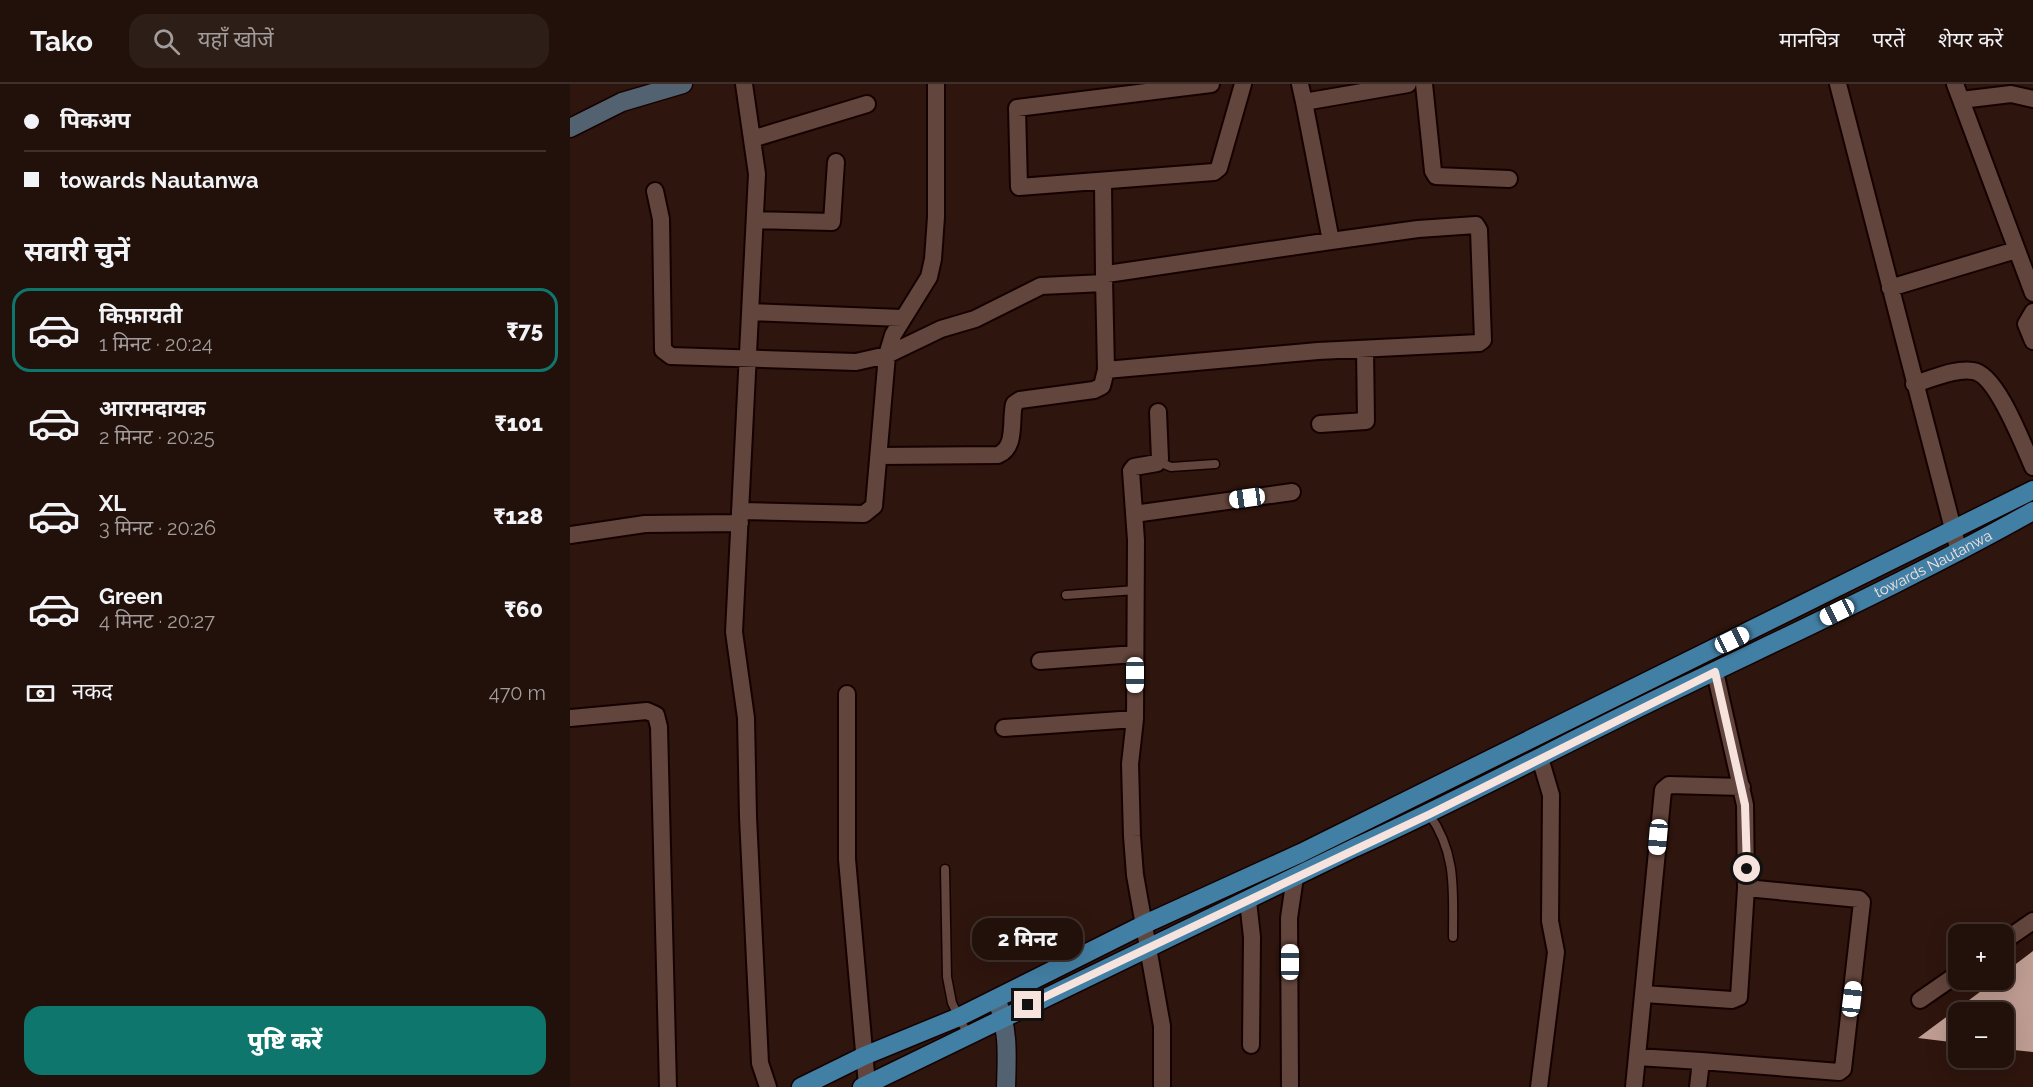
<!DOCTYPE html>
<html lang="hi">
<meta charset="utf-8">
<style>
:root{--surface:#22100a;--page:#2e1e18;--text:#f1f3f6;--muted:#a29d9c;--line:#3f302b;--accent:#0f766e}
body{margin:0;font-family:Raleway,"Noto Sans Devanagari",sans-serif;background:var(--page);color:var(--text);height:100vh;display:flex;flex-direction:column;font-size:22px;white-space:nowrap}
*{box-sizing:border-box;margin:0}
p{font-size:20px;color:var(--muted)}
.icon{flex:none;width:33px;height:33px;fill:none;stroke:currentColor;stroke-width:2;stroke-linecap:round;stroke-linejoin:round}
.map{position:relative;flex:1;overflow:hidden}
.drawer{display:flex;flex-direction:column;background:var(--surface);width:570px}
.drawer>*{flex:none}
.hud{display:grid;align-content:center;height:132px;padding:0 24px;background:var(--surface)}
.controls{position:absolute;left:1378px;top:840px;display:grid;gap:12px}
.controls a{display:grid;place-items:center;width:66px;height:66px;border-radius:12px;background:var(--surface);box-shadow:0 6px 24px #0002,0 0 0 2px var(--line);font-size:30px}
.end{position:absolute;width:27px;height:27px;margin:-14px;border:8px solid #f6e3de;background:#111;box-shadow:0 0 0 3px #111}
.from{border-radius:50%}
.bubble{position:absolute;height:42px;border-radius:18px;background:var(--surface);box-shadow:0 6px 24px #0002,0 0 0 2px var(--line);font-size:20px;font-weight:800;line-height:42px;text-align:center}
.car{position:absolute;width:18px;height:36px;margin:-18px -9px;border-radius:8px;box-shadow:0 0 4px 2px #0007;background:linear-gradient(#fff 24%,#345 0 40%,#fff 0 76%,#345 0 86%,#fff 0)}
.hud b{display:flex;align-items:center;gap:21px;height:57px;font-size:22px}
.hud b+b{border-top:2px solid var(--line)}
.hud i{width:15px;height:15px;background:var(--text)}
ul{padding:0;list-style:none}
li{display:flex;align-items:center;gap:18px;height:84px;margin:0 12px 9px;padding:0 12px;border:3px solid transparent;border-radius:18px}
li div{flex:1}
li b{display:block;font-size:22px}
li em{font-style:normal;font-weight:800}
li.current{border-color:var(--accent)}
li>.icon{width:54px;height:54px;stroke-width:1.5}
h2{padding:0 24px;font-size:27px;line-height:72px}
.pay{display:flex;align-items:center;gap:15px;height:66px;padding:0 24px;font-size:22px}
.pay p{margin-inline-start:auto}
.action{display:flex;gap:12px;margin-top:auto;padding:12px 24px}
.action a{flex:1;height:69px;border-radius:18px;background:var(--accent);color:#fff;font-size:24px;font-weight:800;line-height:69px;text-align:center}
header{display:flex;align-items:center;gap:36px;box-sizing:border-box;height:84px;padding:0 30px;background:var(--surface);border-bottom:2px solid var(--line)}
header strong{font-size:28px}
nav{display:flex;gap:33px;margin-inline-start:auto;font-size:21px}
.search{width:420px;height:54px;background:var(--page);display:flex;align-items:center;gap:15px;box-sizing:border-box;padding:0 21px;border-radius:18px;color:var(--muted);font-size:22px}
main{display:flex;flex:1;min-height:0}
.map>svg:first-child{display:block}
</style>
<header>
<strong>Tako</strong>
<div class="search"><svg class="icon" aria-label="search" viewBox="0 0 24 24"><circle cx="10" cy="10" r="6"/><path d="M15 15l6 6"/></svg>यहाँ खोजें</div>
<nav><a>मानचित्र</a><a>परतें</a><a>शेयर करें</a></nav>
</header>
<main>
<section class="drawer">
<div class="hud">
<b><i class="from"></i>पिकअप</b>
<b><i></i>towards Nautanwa</b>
</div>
<h2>सवारी चुनें</h2>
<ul>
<li class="current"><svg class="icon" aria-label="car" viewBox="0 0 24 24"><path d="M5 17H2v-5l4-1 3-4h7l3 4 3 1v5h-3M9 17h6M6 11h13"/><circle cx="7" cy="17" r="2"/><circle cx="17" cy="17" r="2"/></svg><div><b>किफ़ायती</b><p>1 मिनट · 20:24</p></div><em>₹75</em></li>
<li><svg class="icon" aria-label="car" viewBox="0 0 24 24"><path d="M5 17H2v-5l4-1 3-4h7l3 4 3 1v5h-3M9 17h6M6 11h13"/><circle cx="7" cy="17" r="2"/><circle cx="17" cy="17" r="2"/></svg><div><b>आरामदायक</b><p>2 मिनट · 20:25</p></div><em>₹101</em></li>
<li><svg class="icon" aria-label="car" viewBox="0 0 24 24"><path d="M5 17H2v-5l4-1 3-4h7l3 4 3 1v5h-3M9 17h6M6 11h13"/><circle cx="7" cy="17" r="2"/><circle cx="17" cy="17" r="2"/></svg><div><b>XL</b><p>3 मिनट · 20:26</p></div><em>₹128</em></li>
<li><svg class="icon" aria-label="car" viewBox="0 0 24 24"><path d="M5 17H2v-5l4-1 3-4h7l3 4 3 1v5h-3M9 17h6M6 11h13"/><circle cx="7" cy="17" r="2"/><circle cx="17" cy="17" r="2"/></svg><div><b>Green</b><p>4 मिनट · 20:27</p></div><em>₹60</em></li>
</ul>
<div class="pay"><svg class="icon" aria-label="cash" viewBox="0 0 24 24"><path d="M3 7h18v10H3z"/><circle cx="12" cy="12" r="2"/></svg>नकद<p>470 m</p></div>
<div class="action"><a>पुष्टि करें</a></div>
</section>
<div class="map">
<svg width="1463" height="1003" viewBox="0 0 1463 1003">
<rect width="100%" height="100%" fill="#2e150e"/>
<!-- building -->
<path fill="#bf9d93" d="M1463,867V968L1434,965V928H1389V959L1348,954L1426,896H1434V889Z"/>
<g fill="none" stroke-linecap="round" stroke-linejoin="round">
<defs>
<path id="lane" d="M589,378L601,383L645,380
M496,511L566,506
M859,730C887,769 883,807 883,853
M375,785L377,893L382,919L398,951"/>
<path id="street" d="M174,0L187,90L164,548L176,634L178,733L190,979L198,1003
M641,0L447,24L449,103L644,88L649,84L673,0
M730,0L734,18
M854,0L863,87L866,92L939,95
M1268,0L1389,468
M1385,0L1463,209
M1391,16L1441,10L1463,15
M182,55L297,20
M533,98L534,191
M85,107L91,135L93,266L101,272L286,278L317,271L371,245L405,235L471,202L534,199
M186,136L262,138L266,78
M1320,204L1446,166
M181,228L332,234
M1463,228L1456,240L1463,257
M536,286L748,267L909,259L913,256L909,146L906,141L848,145L761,157
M1344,300C1362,295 1385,284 1403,287C1427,290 1453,361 1463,383
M588,328L590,375L587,379L564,383L561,387L566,456L565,635L560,680L562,752L565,791L592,942V1003
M750,340L796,337L795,265
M309,372L428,371C447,363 440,337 444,320L450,316L524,306L532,302L536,286L534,195L537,190L761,157L734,18L838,0
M170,427L294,430L304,422L317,271L323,251L359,193L363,175L366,133V0
M564,430L722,408
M0,451L75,440L170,439
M470,577L565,570
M277,610V775L297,1001
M0,634L77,627L86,631L89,643L98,1003
M434,644L565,635
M678,817L682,853L681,961
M1434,857L1463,837
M1074,910L1162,916L1169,913L1176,804L1175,721L1145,588
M1350,916L1389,889
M1067,973L1131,977L1128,1003
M1131,977L1269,988L1273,985L1292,818L1289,815L1176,804
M720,1003L719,834L725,793
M969,1003L986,868L980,837L981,711L970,674
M1064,1003L1093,706L1099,701L1172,703"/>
<path id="secondary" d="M0,44L52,18L113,0
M426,915C439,943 437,972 436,1003"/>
<g id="primary">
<path d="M231,1003L294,972L389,933L575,840L731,769L1463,406"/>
<path id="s1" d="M292,1003L784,764C897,713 1006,653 1118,600C1234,544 1351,490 1463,427"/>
</g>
</defs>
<!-- lane casing -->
<use href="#lane" stroke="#150200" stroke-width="11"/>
<!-- street casing -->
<use href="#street" stroke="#150200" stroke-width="20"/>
<!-- secondary casing -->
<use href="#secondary" stroke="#150200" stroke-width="21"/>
<!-- primary casing -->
<use href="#primary" stroke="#150200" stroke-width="21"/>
<!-- lane -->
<use href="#lane" stroke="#62453c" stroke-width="8"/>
<!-- street -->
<use href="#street" stroke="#62453c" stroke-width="16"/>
<!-- secondary -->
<use href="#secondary" stroke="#526270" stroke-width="18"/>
<!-- primary -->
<use href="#primary" stroke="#427fa4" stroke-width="18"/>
</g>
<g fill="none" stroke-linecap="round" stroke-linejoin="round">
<!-- route -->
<path stroke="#f6e3de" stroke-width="8" d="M458,921L860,730L1145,588L1175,721L1177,785"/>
</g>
<g text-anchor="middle" stroke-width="6" stroke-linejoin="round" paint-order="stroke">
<!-- street labels -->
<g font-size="15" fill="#f6e3de" stroke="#240c06">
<text dy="5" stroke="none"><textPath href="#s1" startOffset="1192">towards Nautanwa</textPath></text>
</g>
</g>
</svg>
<div class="controls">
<a>+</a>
<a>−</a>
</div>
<i class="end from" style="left:1177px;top:785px"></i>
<i class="end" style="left:458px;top:921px"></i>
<div class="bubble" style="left:402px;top:834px;width:111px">2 मिनट</div>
<i class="car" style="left:677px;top:414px;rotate:262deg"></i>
<i class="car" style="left:1267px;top:528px;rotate:244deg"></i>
<i class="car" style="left:1162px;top:556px;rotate:64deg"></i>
<i class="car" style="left:565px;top:591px;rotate:180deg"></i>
<i class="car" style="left:1088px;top:753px;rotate:185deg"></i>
<i class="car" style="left:720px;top:878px;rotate:0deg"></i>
<i class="car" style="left:1282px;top:915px;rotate:7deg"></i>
</div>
</main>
